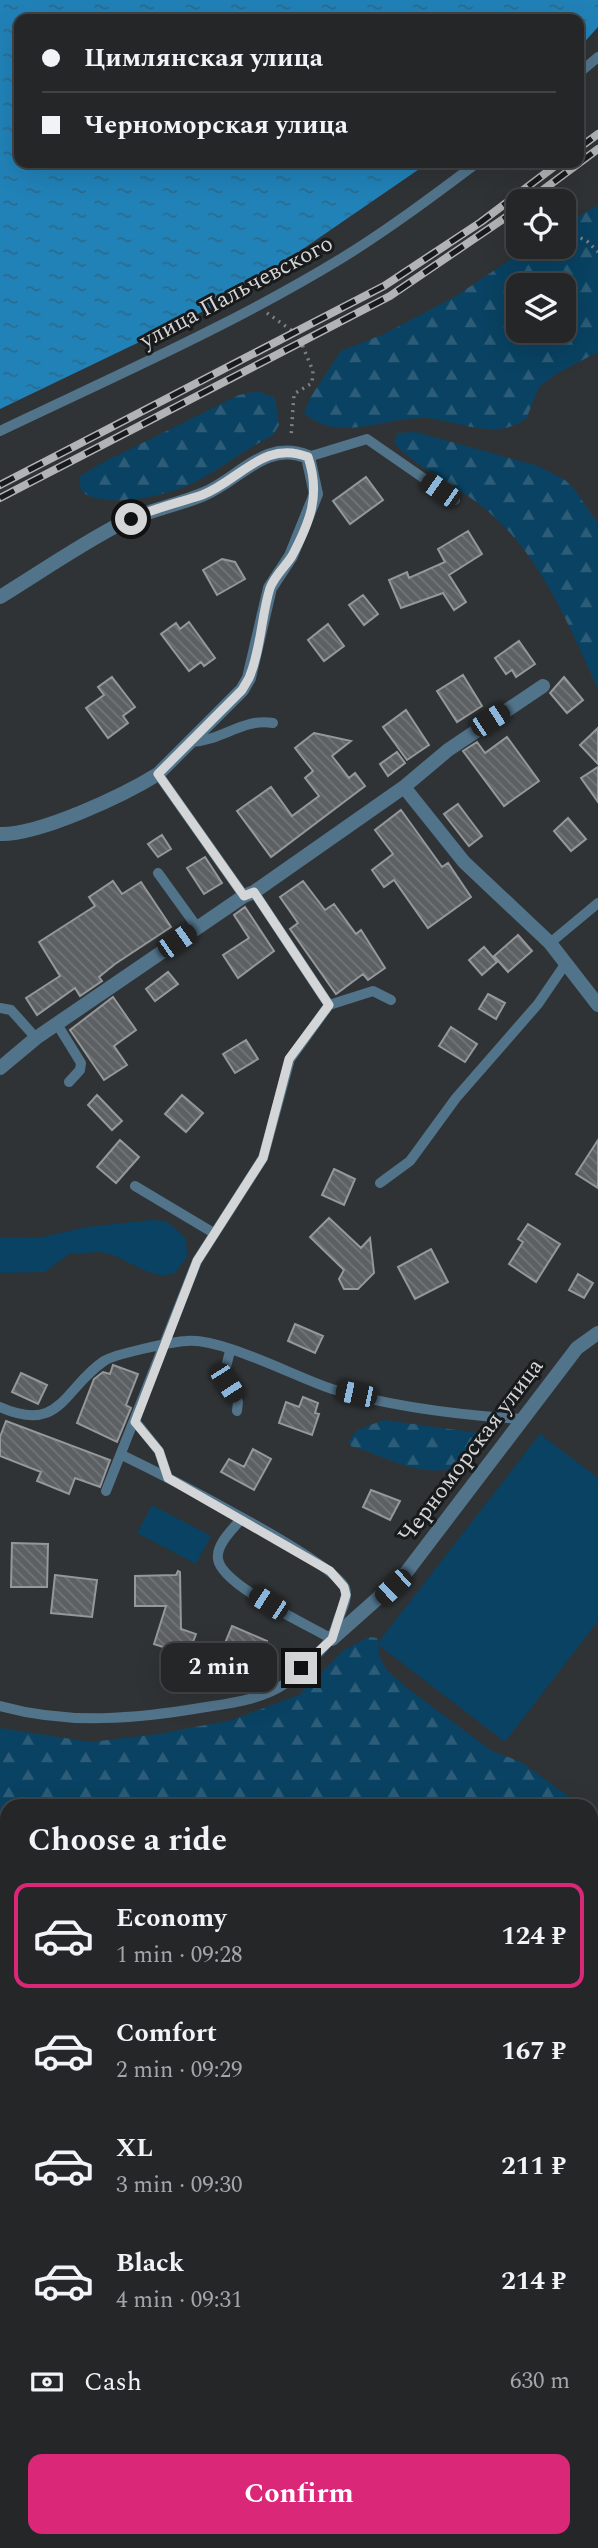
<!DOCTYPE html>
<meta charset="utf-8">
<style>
:root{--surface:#242628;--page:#303234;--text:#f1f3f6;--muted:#a3a5a8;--line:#414345;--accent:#db2777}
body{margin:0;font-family:Spectral,serif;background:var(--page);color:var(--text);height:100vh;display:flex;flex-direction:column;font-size:26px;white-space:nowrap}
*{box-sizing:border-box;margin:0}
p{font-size:23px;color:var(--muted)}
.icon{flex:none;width:38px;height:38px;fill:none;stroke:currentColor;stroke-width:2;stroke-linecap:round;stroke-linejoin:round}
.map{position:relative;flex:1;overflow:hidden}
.panel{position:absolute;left:0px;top:1799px;width:598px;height:749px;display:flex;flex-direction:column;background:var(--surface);border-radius:21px 21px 0 0;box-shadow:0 7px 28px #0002,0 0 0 2px var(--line)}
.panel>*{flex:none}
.banner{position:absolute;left:14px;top:14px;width:570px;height:154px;border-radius:14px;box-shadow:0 7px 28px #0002,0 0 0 2px var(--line);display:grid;align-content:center;height:154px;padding:0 28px;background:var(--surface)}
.tools{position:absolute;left:506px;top:189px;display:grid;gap:14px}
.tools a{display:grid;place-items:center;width:70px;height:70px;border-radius:14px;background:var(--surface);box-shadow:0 7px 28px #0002,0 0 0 2px var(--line);font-size:35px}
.end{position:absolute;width:32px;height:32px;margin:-16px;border:9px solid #d3d5d6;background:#111;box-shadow:0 0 0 4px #111}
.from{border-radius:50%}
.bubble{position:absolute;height:49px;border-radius:14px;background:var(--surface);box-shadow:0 7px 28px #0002,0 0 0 2px var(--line);font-size:23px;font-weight:700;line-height:49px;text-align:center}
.car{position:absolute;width:21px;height:42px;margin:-21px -10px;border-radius:9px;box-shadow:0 0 5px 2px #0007;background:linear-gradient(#222 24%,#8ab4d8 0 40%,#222 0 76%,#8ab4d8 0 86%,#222 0)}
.banner b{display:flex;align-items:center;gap:24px;height:66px;font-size:26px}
.banner b+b{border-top:2px solid var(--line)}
.banner i{width:18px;height:18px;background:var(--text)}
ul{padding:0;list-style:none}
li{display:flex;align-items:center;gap:21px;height:105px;margin:0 14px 10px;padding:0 14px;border:4px solid transparent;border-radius:14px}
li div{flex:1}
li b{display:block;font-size:26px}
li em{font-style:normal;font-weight:700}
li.active{border-color:var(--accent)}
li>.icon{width:63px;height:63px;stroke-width:1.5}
h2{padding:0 28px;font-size:32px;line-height:84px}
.pay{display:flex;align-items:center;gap:18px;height:77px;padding:0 28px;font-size:26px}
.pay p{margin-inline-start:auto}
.button{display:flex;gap:14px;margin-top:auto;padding:14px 28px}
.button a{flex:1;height:80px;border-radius:14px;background:var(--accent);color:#fff;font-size:28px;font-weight:700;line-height:80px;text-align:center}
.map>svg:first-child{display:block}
</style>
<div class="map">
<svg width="598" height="2548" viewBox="0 0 598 2548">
<defs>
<pattern id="forest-firs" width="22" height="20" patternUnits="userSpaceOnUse" patternTransform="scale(1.75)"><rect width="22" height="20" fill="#094262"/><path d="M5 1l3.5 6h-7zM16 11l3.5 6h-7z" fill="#2c5c78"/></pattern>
<pattern id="water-ripples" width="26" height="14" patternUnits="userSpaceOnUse" patternTransform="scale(1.75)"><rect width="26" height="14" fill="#2182b8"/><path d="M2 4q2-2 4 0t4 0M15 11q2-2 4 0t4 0" fill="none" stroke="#2c6b8e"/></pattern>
<pattern id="building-back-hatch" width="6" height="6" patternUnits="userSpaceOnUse" patternTransform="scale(1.75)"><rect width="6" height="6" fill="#5d6062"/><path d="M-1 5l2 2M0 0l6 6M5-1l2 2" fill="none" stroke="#737678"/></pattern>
</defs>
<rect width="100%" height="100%" fill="#303335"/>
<!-- grass -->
<path fill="#094262" d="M151,1220L166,1221L186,1238L187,1257L175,1273L163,1276L148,1272L113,1255L100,1252L69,1254L45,1272L0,1273V1237L38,1238L86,1227Z
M540,1434L598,1478V1621L505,1742L377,1644Z
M152,1505L211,1536L196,1564L137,1533Z"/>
<!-- forest -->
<path fill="url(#forest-firs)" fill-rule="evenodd" d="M598,205V352L556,374L539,387L526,419C494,441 460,421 426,418C386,416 338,444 304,413L310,398L341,351L384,334L456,296L529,247H564V225ZM518,285H564V331H518Z
M258,391L275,398L279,425L273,435C242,451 215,474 184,487C159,497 102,509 81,491L79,477L100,464L239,395Z
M416,432L538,466L565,480L575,490L598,524V689C570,628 542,558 490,513C461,487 422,472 395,444L397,433Z
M384,1420L479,1433C487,1464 450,1473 426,1470C401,1467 375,1453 351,1446L349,1441L357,1430Z
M369,1637L377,1638L380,1658L387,1670L407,1688L492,1751L521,1762L582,1806H7V2541H592V1813L598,1817V2548H0V2081L4,2032L0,2025V1728L91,1742L158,1734L232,1720L299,1695L344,1650Z"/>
<!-- water -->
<path fill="url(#water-ripples)" d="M0,0H598V27L579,48V19H19V163H428L233,297L0,409Z"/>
<!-- building -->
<path fill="url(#building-back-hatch)" stroke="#94989a" stroke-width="2" d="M366,477L383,500L350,524L333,501Z
M468,531L482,554L449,575L466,602L454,610L443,593L401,608L389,580L407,572L409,578L445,562L438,549Z
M222,559L235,562L245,579L217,595L203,570Z
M363,595L378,614L364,625L349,605Z
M189,622L215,658L204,666L201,662L189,671L161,634L176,623L180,629Z
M328,624L344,646L324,661L308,640Z
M519,641L535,664L516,677L512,670L506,674L495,658Z
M463,675L482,706L457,722L437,691Z
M112,677L135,707L123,716L128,723L108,738L86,708L104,695L98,687Z
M564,677L583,700L567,713L550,693Z
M406,710L429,745L407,760L383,727Z
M598,728V764L580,745Z
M314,733L351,741L332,756L349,778L355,773L365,786L271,857L237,811L271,787L292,816L319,796L305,778L313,771L295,748Z
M507,737L539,781L504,806L463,751L477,742L485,753Z
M397,752L405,763L388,776L380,764Z
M598,767V802L581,778Z
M458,804L482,836L469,846L444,814Z
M401,810L442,867L448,863L471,897L428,928L394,880L384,887L372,870L393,854L375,830Z
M568,818L586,839L571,851L554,831Z
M162,835L171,849L158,857L148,844Z
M205,857L222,883L204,894L187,868Z
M113,881L122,894L141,882L171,927L115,964L99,977L102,981L80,996L75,988L37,1015L26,998L60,976L39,942L95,906L89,897Z
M303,881L325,910L334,904L356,934L361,930L385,968L368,980L363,974L336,994L290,929L298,923L280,897Z
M245,907L274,951L238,978L223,955L249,938L234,915Z
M518,935L532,951L508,972L494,956Z
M484,947L497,962L482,975L469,960Z
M168,972L178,984L155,1001L146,989Z
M488,994L505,1003L496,1019L479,1009Z
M113,997L136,1030L114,1046L127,1065L104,1080L70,1030Z
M451,1027L477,1044L465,1062L439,1046Z
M246,1040L258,1059L235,1073L223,1054Z
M97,1095L122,1121L112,1130L88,1105Z
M182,1095L203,1113L186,1132L165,1114Z
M120,1140L139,1157L116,1183L97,1167Z
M598,1140V1188L576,1174Z
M334,1169L355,1179L344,1205L322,1195Z
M329,1218L361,1248L370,1238L374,1273L358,1289H344L339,1279L344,1270L310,1237Z
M528,1224L560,1244L536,1282L509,1264L523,1242L518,1239Z
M431,1249L448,1282L415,1299L398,1267Z
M578,1274L593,1283L584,1298L569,1290Z
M295,1324L323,1336L315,1353L288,1341Z
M113,1365L138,1374L126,1405L131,1408L117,1442L77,1423L94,1379L103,1372L110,1374Z
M21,1373L47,1385L38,1404L12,1392Z
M303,1397L318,1403L315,1413L319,1414L312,1435L279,1423L286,1402L299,1407Z
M6,1421L110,1460L100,1487L75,1478L69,1494L37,1481L41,1472L0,1456V1437Z
M253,1449L271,1459L254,1490L221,1472L229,1459L244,1467Z
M371,1490L400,1501L390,1520L363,1507Z
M12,1543L48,1544L47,1587H11Z
M178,1571L180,1572L181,1629L196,1634L188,1655L154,1644L166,1606H135V1576L176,1575Z
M55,1575L97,1580L92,1617L51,1613Z
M232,1626L267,1641L257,1662L223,1648Z"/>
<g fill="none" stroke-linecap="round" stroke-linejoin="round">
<!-- path -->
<path stroke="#7e8082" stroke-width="3.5" stroke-dasharray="2 5" stroke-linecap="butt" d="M568,232L587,241L598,252
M267,313L294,332L301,342L313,371L312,383L294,394L291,437"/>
<!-- service -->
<path stroke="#52748b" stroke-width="10" d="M579,73L598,57
M0,431C115,376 234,324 342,258C389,229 433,196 477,163
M308,457L367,439L455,500
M191,742C224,740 242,718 273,723
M158,774L244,896
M158,873L197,927
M550,943L598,903
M329,1005L373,991L391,1000
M0,1008L11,1010L36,1038
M57,1024L81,1063L80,1070L69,1082
M380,1183L410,1161L456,1098L538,1004L566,963
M135,1186L212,1232
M230,1351L224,1375L238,1402L237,1411
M0,1407C61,1434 63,1389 104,1361C114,1354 172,1342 186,1341C221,1337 295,1377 332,1389C392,1407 459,1415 521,1419
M135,1421L159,1451L168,1478
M106,1491L197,1261L263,1158L290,1059L329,1005L254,892
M242,1518C233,1529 216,1544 218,1559C221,1585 310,1626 332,1639
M0,1706C69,1725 136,1719 206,1707C232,1703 264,1699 286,1683C295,1677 302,1668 310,1661C323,1648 332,1641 337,1623C340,1613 349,1598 345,1588C334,1561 157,1472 122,1455"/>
<!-- minor -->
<path stroke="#52748b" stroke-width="14" d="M0,597C39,573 78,546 118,525C146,510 176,506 204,494C240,479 265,439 308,457L316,494L291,556L270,588L249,678L242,690L158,774C124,795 40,835 0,834
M404,787L464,862L550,943L598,1005
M0,1068L36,1038L244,896L254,892L404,787L448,750L543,686
M332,1639L405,1574L577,1348L598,1333"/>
<defs>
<path id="rail" d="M579,148L598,134
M528,201L598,149
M0,485L384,286L481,222L559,163
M0,498L390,296L518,209"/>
</defs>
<!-- rail casing -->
<use href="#rail" stroke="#b1b3b4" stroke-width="8"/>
<!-- rail -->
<use href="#rail" stroke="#191a1b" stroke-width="5" stroke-dasharray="16" stroke-linecap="butt"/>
</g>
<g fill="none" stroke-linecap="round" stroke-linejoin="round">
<!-- route -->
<path stroke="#d3d5d6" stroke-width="9" d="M131,519C154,508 178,503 202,495C239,481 264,439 308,457C321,495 310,522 292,556C285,567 275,575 270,588C261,617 261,650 249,678L242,690L158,774L244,896L254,892L329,1005L289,1059L263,1158L197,1261L135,1422L159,1451L168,1478L330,1571L344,1587L346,1595L332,1639L301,1668"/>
</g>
<g text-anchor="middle" stroke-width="6" stroke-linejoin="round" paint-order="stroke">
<!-- street labels -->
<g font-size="23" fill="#d3d5d6" stroke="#191a1b">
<text transform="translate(236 291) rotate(-28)" y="8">улица Пальчевского</text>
<text transform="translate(470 1450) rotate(-53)" y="8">Черноморская улица</text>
</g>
</g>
</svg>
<div class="tools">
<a><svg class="icon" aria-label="locate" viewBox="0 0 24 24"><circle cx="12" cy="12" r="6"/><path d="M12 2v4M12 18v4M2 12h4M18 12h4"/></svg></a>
<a><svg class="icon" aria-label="layers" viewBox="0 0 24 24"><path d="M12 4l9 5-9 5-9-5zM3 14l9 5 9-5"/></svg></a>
</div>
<i class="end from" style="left:131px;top:519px"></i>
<i class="end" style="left:301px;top:1668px"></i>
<div class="bubble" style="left:161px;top:1643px;width:116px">2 min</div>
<i class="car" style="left:440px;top:490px;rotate:305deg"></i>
<i class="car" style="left:490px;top:720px;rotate:57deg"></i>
<i class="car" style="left:177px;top:941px;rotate:55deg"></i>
<i class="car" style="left:227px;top:1383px;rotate:147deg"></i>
<i class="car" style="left:356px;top:1394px;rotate:282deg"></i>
<i class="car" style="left:393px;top:1587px;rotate:227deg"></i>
<i class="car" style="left:268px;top:1603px;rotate:303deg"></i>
<div class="banner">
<b><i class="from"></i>Цимлянская улица</b>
<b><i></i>Черноморская улица</b>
</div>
<section class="panel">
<h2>Choose a ride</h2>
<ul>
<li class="active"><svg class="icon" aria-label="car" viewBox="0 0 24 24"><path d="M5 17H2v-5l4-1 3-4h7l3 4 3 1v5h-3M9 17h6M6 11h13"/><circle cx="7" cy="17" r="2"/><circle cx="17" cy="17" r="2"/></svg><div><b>Economy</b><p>1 min · 09:28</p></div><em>124 ₽</em></li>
<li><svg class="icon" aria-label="car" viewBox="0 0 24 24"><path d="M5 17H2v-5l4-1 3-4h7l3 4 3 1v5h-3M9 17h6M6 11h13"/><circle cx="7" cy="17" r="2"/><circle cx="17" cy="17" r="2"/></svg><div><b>Comfort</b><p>2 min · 09:29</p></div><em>167 ₽</em></li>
<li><svg class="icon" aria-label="car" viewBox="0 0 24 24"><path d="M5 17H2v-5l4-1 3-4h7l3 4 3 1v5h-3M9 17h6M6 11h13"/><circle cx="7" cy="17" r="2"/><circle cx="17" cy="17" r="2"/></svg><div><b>XL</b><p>3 min · 09:30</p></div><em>211 ₽</em></li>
<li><svg class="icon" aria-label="car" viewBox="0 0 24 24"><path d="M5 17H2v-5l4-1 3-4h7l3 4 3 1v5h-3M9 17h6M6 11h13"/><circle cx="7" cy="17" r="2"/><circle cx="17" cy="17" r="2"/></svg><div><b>Black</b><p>4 min · 09:31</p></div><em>214 ₽</em></li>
</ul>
<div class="pay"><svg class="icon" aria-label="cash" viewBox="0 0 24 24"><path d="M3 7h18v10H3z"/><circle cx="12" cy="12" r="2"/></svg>Cash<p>630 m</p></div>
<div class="button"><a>Confirm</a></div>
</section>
</div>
